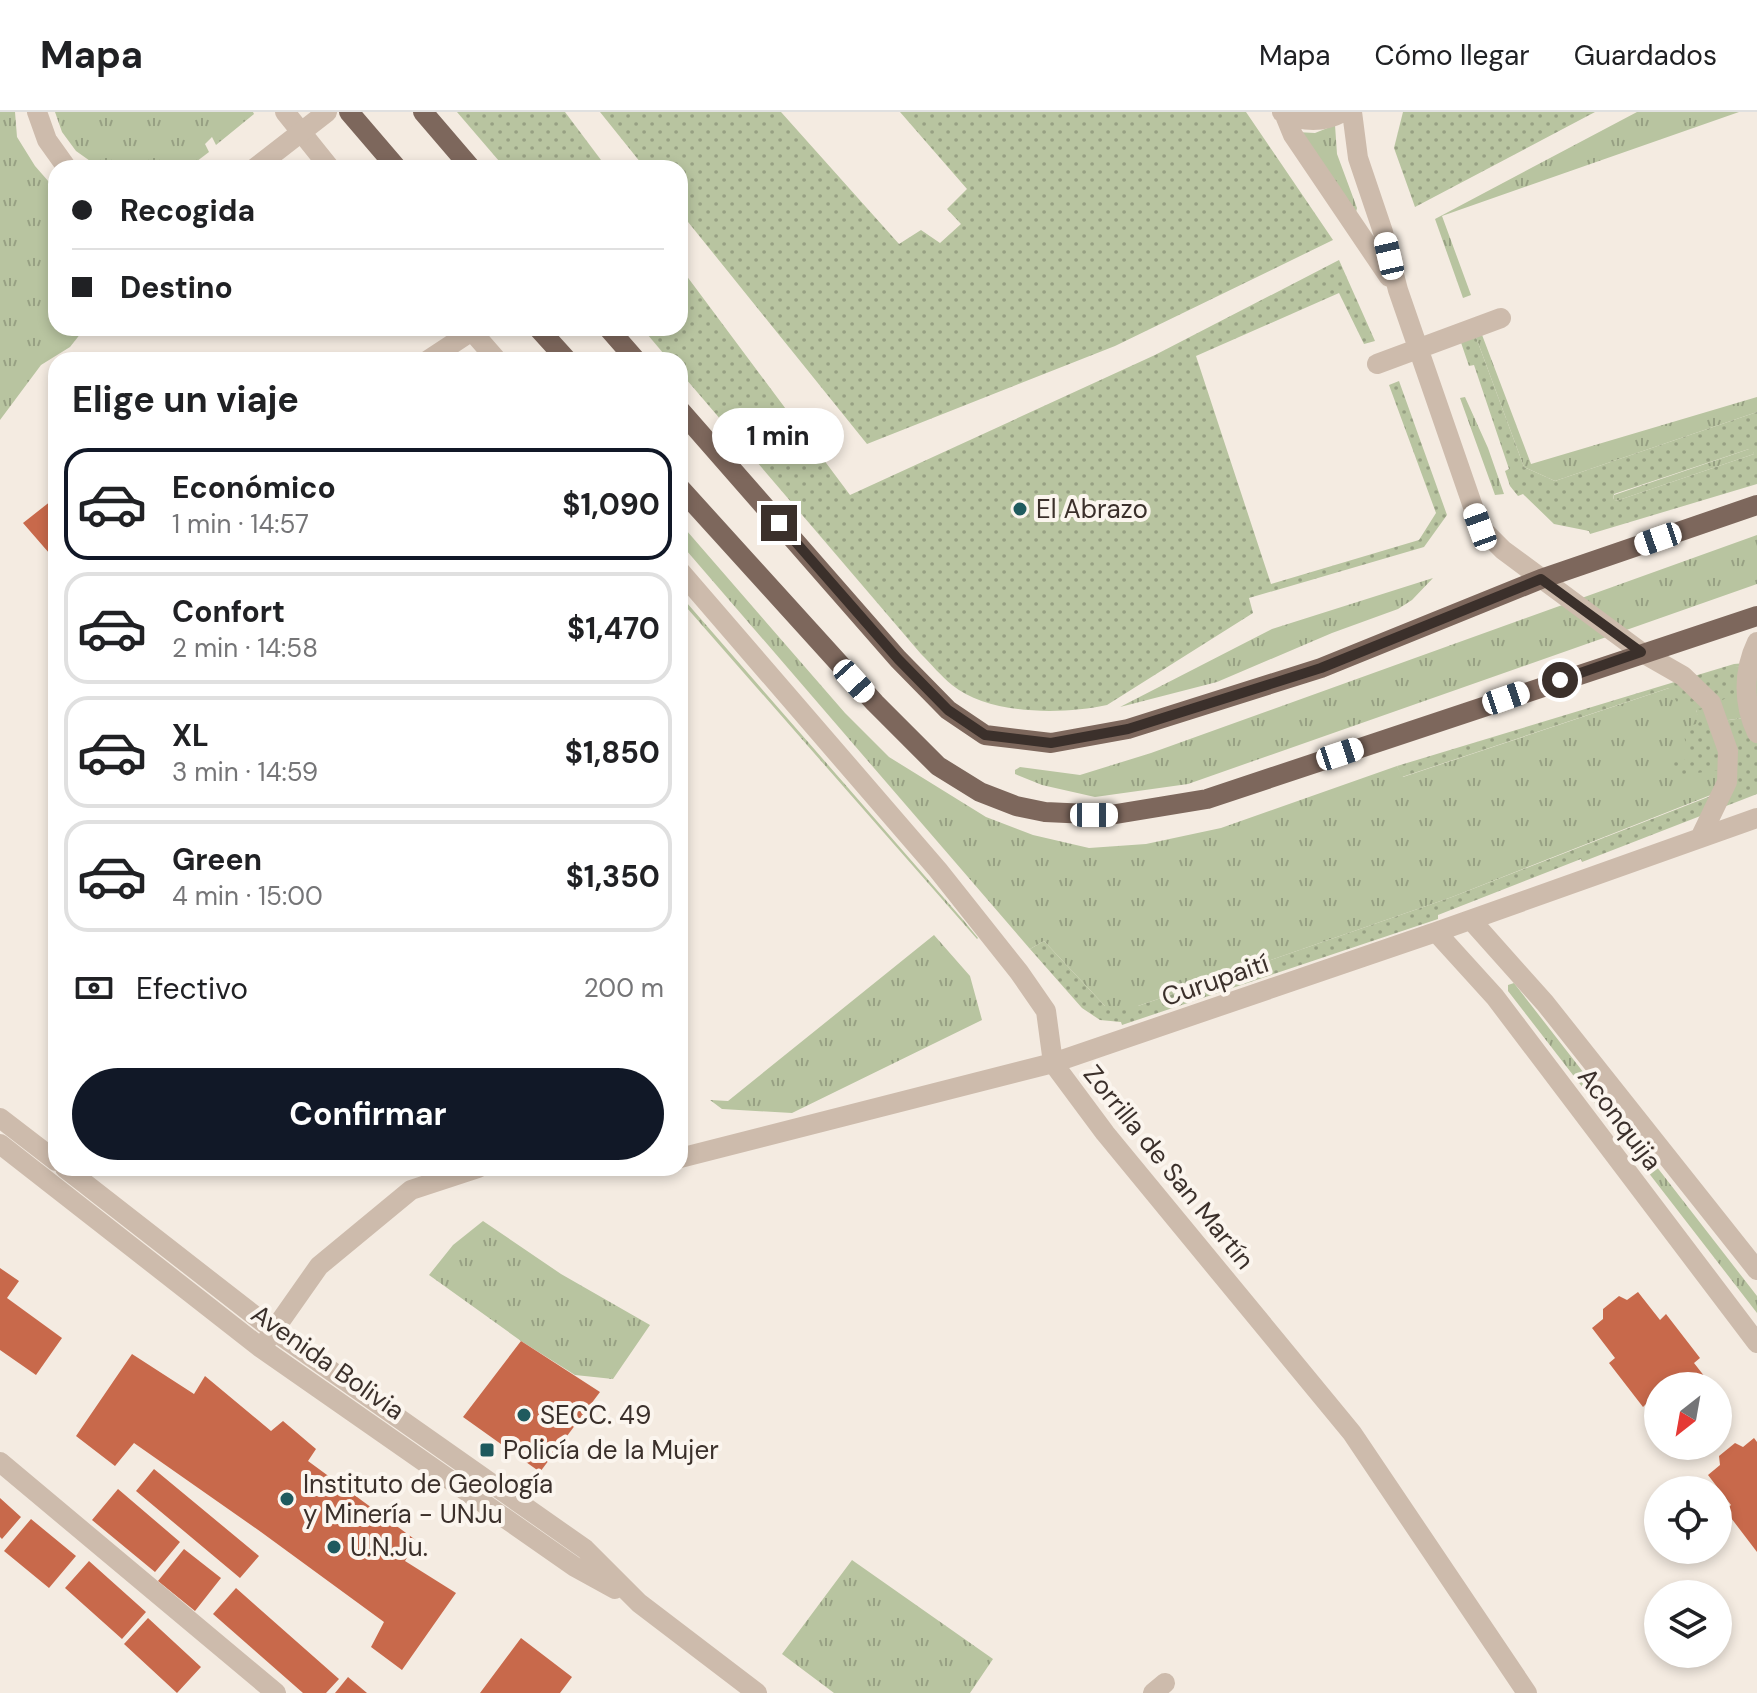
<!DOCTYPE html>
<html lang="es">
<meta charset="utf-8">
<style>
:root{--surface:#fff;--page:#f2f2f2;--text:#202124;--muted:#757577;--line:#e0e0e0;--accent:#111827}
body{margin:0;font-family:"DM Sans",sans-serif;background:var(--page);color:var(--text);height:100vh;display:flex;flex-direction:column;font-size:30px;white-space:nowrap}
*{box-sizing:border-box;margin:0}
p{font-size:26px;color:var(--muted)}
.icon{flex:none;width:44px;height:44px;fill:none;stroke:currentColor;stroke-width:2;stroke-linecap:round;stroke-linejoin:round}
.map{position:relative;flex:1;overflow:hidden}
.details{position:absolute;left:48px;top:240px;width:640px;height:824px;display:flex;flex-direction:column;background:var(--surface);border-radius:24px;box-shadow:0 4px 12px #0003}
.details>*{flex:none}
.top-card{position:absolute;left:48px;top:48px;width:640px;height:176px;border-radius:24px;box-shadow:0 4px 12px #0003;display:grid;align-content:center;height:176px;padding:0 24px;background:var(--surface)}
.needle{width:52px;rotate:211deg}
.tools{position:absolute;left:1644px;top:1260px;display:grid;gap:16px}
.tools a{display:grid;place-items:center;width:88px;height:88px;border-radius:50%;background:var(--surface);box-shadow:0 4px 12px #0003;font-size:40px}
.end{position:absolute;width:36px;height:36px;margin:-18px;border:10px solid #3b302b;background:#fff;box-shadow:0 0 0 4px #fff}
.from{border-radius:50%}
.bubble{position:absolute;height:56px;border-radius:28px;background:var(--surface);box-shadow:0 4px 12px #0003;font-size:26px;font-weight:700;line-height:56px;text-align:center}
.car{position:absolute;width:24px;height:48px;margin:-24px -12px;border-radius:10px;box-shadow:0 0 6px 2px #0007;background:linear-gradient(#fff 24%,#345 0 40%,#fff 0 76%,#345 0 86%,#fff 0)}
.top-card b{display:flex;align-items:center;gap:28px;height:76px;font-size:30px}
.top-card b+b{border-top:2px solid var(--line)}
.top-card i{width:20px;height:20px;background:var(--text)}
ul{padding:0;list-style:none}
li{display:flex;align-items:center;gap:24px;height:112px;margin:0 16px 12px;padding:0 8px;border:4px solid var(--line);border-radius:24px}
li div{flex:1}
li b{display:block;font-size:30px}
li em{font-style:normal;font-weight:700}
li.current{border-color:var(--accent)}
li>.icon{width:72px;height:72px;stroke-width:1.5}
h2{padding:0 24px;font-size:36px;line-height:96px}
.pay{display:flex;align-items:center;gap:20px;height:88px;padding:0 24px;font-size:30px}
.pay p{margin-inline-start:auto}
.primary-button{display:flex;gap:16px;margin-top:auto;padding:16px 24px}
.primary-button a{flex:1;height:92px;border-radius:48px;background:var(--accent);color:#fff;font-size:32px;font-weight:700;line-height:92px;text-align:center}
header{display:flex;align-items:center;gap:48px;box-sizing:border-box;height:112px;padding:0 40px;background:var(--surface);border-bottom:2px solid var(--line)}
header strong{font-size:38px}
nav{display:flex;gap:44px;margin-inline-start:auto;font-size:28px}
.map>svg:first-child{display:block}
</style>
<header>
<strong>Mapa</strong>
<nav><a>Mapa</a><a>Cómo llegar</a><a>Guardados</a></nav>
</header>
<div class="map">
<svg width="1757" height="1581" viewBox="0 0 1757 1581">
<defs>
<pattern id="grass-tufts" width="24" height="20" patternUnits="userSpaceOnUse" patternTransform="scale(2)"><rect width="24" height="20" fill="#b8c4a0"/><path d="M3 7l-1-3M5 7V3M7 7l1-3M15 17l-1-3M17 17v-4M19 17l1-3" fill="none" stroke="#97a083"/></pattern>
<pattern id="park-dots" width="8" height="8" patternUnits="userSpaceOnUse" patternTransform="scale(2)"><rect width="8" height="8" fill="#b8c4a0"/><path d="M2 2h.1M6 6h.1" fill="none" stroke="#97a083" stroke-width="1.8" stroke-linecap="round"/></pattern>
</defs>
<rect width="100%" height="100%" fill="#f4ebe1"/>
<!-- grass -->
<path fill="url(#grass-tufts)" d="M0,0H15L17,25L35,54L56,78V216H85L70,235L41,253L0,308Z
M55,0H253L254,2L216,33L212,25L205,32L209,40L188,56H100L76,39L62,20Z
M1637,0H1739L1442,104L1471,183L1463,186L1435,107Z
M1335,13L1337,42L1357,96L1356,100L1296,20L1315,21Z
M1476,207L1531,352L1757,285V300L1555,369L1524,355L1470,209Z
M1465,285L1488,336L1504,382L1495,383L1460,286Z
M1749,337H1753L1754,342L1616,389L1613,388L1614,383Z
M680,411L845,601L889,645L986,705L1033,723L1089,736L1146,732L1221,716L1397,654L1403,665L1735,554L1757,555V604L1714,610L1696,598L1726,677L1452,785L1138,894H1105L1044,829L1030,837L680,431Z
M1757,423V472L1188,672L1095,685L1042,673L1015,662V658L1020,655L1080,663L1151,641Z
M1433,466L1412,488L1398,497L1332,521L1217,570L1120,595L1272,517Z
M680,483L964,809L978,826L977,827L680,488Z
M934,823L970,864L982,908L792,1001L722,997L710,988L728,989Z
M1514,871L1757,1184V1201L1508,879V873Z
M483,1109L561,1162L650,1213L613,1267L575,1263L521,1229L429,1163L453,1133Z
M852,1448L993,1547L970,1581H834L782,1542Z"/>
<!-- park -->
<path fill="url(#park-dots)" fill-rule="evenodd" d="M457,0H565L607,56H505Z
M600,0H781L899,132L921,118L940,131L961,112L947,97L967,77L900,0H1246L1333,128L1115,234L867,332L680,100V56H645Z
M1403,0H1595L1415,95L1394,36Z
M1339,148L1375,229L1364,232L1339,181L1196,244L1271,472L1419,428L1436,401L1389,273L1399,269L1447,403L1424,435L1249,486L1253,501L1107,593C1062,603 989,603 952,573C941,564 931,552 921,542L680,260V248H669L642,216H680V155L850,383L1155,243Z
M1470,209L1524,355L1555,369L1757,300V372L1590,422L1589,419L1554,412L1523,382L1518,384L1510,374L1505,359L1509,357L1474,253L1469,254L1455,213ZM1749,337H1752L1754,342L1616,389L1613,387L1614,382Z
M1757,550V555L1735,554L1738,579L1719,590L1715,583L1679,594L1669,576L1402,665L1397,654L1734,552Z
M1714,595L1715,610L1757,604V682L1582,750L1581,747L1438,803V807L1122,913L1121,910L1100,908L1082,896L1030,837L1044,829L1105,894H1138L1452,785L1726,678L1719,658L1675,664L1671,650L1688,647L1683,616L1699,611L1696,597Z"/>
<!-- building -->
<path fill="#c8694b" d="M56,385V449L23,411Z
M0,1156L19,1169L7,1186L62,1226L36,1263L0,1238Z
M1638,1180L1660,1208L1666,1202L1700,1246L1694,1251L1712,1274H1658V1301L1649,1289L1643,1295L1609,1251L1615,1246L1592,1216L1603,1207V1197L1619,1184L1627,1188Z
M521,1229L600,1280L540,1360L463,1305Z
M132,1242L194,1282L205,1264L271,1319L283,1309L316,1337L308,1349L417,1429L405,1449L456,1481L402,1558L371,1535L384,1510L261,1420L134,1331L115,1354L76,1324Z
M1754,1326L1757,1330V1440L1725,1398L1731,1393L1708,1363L1720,1353L1719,1344L1735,1331L1743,1335Z
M154,1357L259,1444L240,1466L136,1379Z
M118,1377L180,1430L155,1460L92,1408Z
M0,1386L21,1405L2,1427L0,1425Z
M31,1407L76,1444L49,1476L4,1439Z
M184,1437L221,1466L195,1499L158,1469Z
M89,1449L146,1500L122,1527L65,1476Z
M236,1476L339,1567L326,1581H303L213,1502Z
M148,1506L201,1555L177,1581L124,1532Z
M521,1526L572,1565L560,1581H480Z
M348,1565L367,1581H335Z"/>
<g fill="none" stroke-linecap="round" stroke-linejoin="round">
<!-- minor -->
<path stroke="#cdbbac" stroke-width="20" d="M37,0L47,28L67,56
M285,0L330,56
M1282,0C1302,10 1323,11 1343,0
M1352,0L1358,46L1383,120L1398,178L1480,415L1503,438L1641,540L1683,564L1711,591L1728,639L1727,670L1700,726
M1284,1L1293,23L1389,165
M469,216L497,248
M428,248L472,219
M1377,252L1501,206
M680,459L938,758L1019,860L1046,899L1053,951L1105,1021L1352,1321L1527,1581
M1757,530C1743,559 1743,592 1757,621
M1471,808L1545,891L1757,1158
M1436,820L1495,885L1757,1231
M0,1006L56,1049
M0,1032L261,1236L575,1455L615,1477
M680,1046L1053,951L1436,820L1757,706
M65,1056L273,1218L585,1437L639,1491L757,1581
M267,1228L319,1154L411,1078L478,1056
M0,1350L276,1581
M1153,1581L1165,1571"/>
<!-- major -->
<path stroke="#7d675c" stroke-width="20" d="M349,0L397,56
M423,0L471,56
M538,216L567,248
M608,216L636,248
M680,298L898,547L948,598L985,623L1051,631L1128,617L1321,556L1541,467L1757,393
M680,376L875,591L938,654L980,680L1016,694L1045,700L1110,703L1207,687L1757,504"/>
<!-- minor-bridge -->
<path stroke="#cdbbac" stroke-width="20" d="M255,56L327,0"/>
</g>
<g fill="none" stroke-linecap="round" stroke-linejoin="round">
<!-- route -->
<path stroke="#3b302b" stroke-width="10" d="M779,411L898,547L948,598L985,623L1051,631L1128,617L1321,556L1541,467L1641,540L1560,568"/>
</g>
<!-- markers -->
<g fill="#1f5a5e" stroke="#fbf5ee" stroke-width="3">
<circle cx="1020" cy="397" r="8"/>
<circle cx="524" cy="1303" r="8"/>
<rect x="479" y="1330" width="16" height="16" rx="4"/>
<circle cx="287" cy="1387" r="8"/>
<circle cx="334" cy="1435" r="8"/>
</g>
<g text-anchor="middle" stroke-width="8" stroke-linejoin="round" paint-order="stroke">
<!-- poi labels -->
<g font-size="26" fill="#3b302b" stroke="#fbf5ee" text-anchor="start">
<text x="1036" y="406">El Abrazo</text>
<text x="540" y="1312">SECC. 49</text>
<text x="503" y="1347">Policía de la Mujer</text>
<text x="303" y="1381">Instituto de Geología<tspan x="303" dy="30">y Minería - UNJu</tspan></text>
<text x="350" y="1444">U.N.Ju.</text>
</g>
<!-- street labels -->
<g font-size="26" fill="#3b302b" stroke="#fbf5ee">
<text transform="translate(1215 868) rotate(-19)" y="9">Curupaití</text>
<text transform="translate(1620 1007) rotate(53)" y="9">Aconquija</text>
<text transform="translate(1169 1055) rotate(51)" y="9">Zorrilla de San Martín</text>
<text transform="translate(328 1250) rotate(35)" y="9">Avenida Bolivia</text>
</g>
</g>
</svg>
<div class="tools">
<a><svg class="needle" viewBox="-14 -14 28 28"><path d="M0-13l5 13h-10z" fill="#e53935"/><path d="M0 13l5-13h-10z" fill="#757577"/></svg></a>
<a><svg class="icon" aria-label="locate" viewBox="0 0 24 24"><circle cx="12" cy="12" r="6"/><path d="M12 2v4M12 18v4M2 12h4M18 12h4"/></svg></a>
<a><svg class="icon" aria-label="layers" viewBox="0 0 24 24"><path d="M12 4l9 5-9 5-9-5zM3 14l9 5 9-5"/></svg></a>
</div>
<i class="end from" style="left:1560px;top:568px"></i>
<i class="end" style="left:779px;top:411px"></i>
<div class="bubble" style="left:712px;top:296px;width:132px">1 min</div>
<i class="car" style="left:1389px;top:144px;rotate:347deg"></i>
<i class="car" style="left:1480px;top:415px;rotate:340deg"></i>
<i class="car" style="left:1658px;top:427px;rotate:251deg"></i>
<i class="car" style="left:854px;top:569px;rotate:138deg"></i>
<i class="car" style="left:1506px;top:586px;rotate:71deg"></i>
<i class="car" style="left:1340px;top:642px;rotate:72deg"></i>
<i class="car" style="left:1094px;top:703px;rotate:90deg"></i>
<div class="top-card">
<b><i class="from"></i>Recogida</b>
<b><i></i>Destino</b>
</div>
<section class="details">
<h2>Elige un viaje</h2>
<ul>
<li class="current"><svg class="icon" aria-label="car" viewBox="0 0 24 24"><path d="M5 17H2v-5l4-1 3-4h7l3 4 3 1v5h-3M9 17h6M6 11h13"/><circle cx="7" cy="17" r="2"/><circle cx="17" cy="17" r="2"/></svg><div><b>Económico</b><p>1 min · 14:57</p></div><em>$1,090</em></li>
<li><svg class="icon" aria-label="car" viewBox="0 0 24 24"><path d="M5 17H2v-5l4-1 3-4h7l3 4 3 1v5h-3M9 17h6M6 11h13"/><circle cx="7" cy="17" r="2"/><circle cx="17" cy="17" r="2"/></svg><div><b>Confort</b><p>2 min · 14:58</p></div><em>$1,470</em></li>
<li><svg class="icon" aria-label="car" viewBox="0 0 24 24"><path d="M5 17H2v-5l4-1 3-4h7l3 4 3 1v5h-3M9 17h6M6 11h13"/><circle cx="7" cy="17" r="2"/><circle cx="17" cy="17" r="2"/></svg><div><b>XL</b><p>3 min · 14:59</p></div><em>$1,850</em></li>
<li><svg class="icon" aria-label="car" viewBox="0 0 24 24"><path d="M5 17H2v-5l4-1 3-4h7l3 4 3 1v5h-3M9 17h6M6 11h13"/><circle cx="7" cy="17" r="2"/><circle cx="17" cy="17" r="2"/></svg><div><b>Green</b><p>4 min · 15:00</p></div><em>$1,350</em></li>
</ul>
<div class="pay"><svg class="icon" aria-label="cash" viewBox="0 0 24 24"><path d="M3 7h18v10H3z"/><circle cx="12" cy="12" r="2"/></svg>Efectivo<p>200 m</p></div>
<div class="primary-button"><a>Confirmar</a></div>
</section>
</div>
